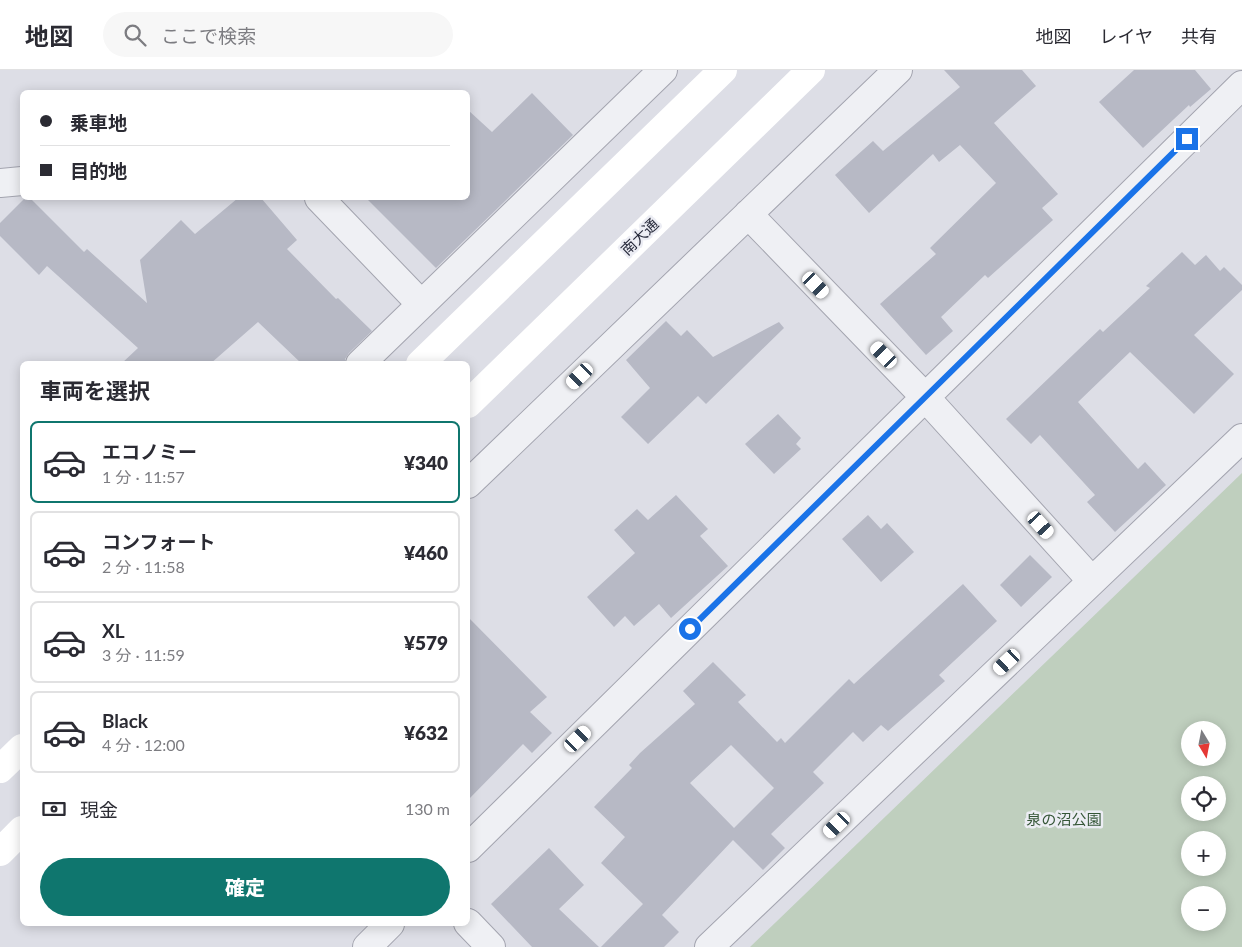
<!DOCTYPE html>
<html lang="ja">
<meta charset="utf-8">
<style>
:root{--surface:#fff;--page:#f7f7f7;--text:#2b2b33;--muted:#7c7c81;--line:#e1e1e2;--accent:#0f766e}
body{margin:0;font-family:Lato,"Noto Sans JP",sans-serif;background:var(--page);color:var(--text);height:100vh;display:flex;flex-direction:column;font-size:19px;white-space:nowrap}
*{box-sizing:border-box;margin:0}
p{font-size:16px;color:var(--muted)}
.icon{flex:none;width:28px;height:28px;fill:none;stroke:currentColor;stroke-width:2;stroke-linecap:round;stroke-linejoin:round}
.map{position:relative;flex:1;overflow:hidden}
.details{position:absolute;left:20px;top:291px;width:450px;height:565px;display:flex;flex-direction:column;background:var(--surface);border-radius:8px;box-shadow:0 2px 12px #0003}
.details>*{flex:none}
.top-card{position:absolute;left:20px;top:20px;width:450px;height:110px;border-radius:8px;box-shadow:0 2px 12px #0003;display:grid;align-content:center;height:110px;padding:0 20px;background:var(--surface)}
.needle{width:32px;rotate:170deg}
.buttons{position:absolute;left:1181px;top:651px;display:grid;gap:10px}
.buttons a{display:grid;place-items:center;width:45px;height:45px;border-radius:50%;background:var(--surface);box-shadow:0 2px 12px #0003;font-size:25px}
.end{position:absolute;width:22px;height:22px;margin:-11px;border:6px solid #1a73e8;background:#fff;box-shadow:0 0 0 2px #fff}
.from{border-radius:50%}
.car{position:absolute;width:15px;height:30px;margin:-15px -8px;border-radius:6px;box-shadow:0 0 4px 1px #0007;background:linear-gradient(#fff 24%,#345 0 40%,#fff 0 76%,#345 0 86%,#fff 0)}
.top-card b{display:flex;align-items:center;gap:18px;height:48px;font-size:19px}
.top-card b+b{border-top:1px solid var(--line)}
.top-card i{width:12px;height:12px;background:var(--text)}
ul{padding:0;list-style:none}
li{display:flex;align-items:center;gap:15px;height:82px;margin:0 10px 8px;padding:0 10px;border:2px solid var(--line);border-radius:8px}
li div{flex:1}
li b{display:block;font-size:19px}
li em{font-style:normal;font-weight:800}
li.active{border-color:var(--accent)}
li>.icon{width:45px;height:45px;stroke-width:1.5}
h2{padding:0 20px;font-size:22px;line-height:60px}
.pay{display:flex;align-items:center;gap:12px;height:55px;padding:0 20px;font-size:19px}
.pay p{margin-inline-start:auto}
.button{display:flex;gap:10px;margin-top:auto;padding:10px 20px}
.button a{flex:1;height:58px;border-radius:30px;background:var(--accent);color:#fff;font-size:20px;font-weight:800;line-height:58px;text-align:center}
header{display:flex;align-items:center;gap:30px;box-sizing:border-box;height:70px;padding:0 25px;background:var(--surface);border-bottom:1px solid var(--line)}
header strong{font-size:24px}
nav{display:flex;gap:28px;margin-inline-start:auto;font-size:18px}
.search{width:350px;height:45px;background:var(--page);display:flex;align-items:center;gap:12px;box-sizing:border-box;padding:0 18px;border-radius:28px;color:var(--muted);font-size:19px}
.map>svg:first-child{display:block}
</style>
<header>
<strong>地図</strong>
<div class="search"><svg class="icon" aria-label="search" viewBox="0 0 24 24"><circle cx="10" cy="10" r="6"/><path d="M15 15l6 6"/></svg>ここで検索</div>
<nav><a>地図</a><a>レイヤ</a><a>共有</a></nav>
</header>
<div class="map">
<svg width="1242" height="877" viewBox="0 0 1242 877">
<rect width="100%" height="100%" fill="#dddee6"/>
<!-- green -->
<path fill="#bfcfbe" fill-rule="evenodd" d="M1242,403V877H750ZM1190,660H1218V688H1190ZM1190,715H1218V742H1190ZM1190,770H1218V798H1190ZM1190,825H1218V852H1190Z"/>
<!-- building -->
<path fill="#b7b9c5" fill-rule="evenodd" d="M944,0H1022L1036,16L994,53L1058,124L1042,138L1053,150L988,208L985,205L941,247L953,261L926,285L880,234L936,184L930,178L996,113L960,75L939,92L933,84L869,143L835,105L873,71L883,81L960,17Z
M1134,0H1195L1211,19L1190,37L1189,35L1143,78L1099,32Z
M532,23L573,65L436,198L366,128H468V40L492,62Z
M25,128H30L84,182L87,179L147,233L140,190L181,150L195,164L238,128H261L297,170L287,179L336,229L338,228L372,261L349,283L345,289V294H302L258,252L210,294H121L138,278L47,196L39,205L0,166V153Z
M1182,182L1195,195L1206,185L1220,201L1224,197L1242,215V220L1194,265L1234,304L1194,344L1130,282L1078,332L1138,399L1145,392L1166,415L1115,462L1087,432L1095,425L1040,365L1031,374L1006,349L1100,259L1103,262L1150,218L1146,216Z
M666,251L681,266L687,260L713,287L779,252L784,258L706,334L698,326L648,374L621,347L650,318L626,290Z
M778,344L801,368L796,374L801,379L774,404L745,374Z
M676,425L708,459L700,466L728,496L671,548L659,534L634,556L625,546L614,557L587,527L635,483L614,460L637,439L648,450Z
M868,445L881,459L887,453L914,482L881,512L842,469Z
M1030,485L1052,507L1021,537L1000,515Z
M963,514L997,551L939,605L945,611L888,661L881,655L863,672L853,662L813,702L824,713L771,764L785,778L763,800L733,770L662,845L679,862L664,877H601L643,834L601,793L625,767L594,737L632,698L629,695L640,683L695,634L683,621L713,592L746,625L738,632L777,672L781,668L785,673L849,609L854,614ZM731,675L774,718L734,758L690,713Z
M468,547L547,627L530,642L552,663L532,683L523,674L468,730Z
M549,778L584,815L559,839L599,877H532L491,834Z"/>
<g fill="none" stroke-linecap="round" stroke-linejoin="round">
<defs>
<path id="minor" d="M0,113L22,111
M319,128L421,234
M748,144L925,327L1092,511
M360,294L663,0
M468,414L898,0
M468,778L1242,15
M468,853L491,877
M367,877L390,854
M709,877L1242,368"/>
</defs>
<!-- minor casing -->
<use href="#minor" stroke="#a3a4af" stroke-width="30"/>
<!-- minor -->
<use href="#minor" stroke="#eff0f4" stroke-width="28"/>
<!-- secondary -->
<path stroke="#fff" stroke-width="28" d="M420,294L723,0
M468,334L811,0
M0,699L22,678
M0,782L22,760"/>
</g>
<g fill="none" stroke-linecap="round" stroke-linejoin="round">
<!-- route -->
<path stroke="#1a73e8" stroke-width="6" d="M690,559L1187,69"/>
</g>
<g text-anchor="middle" stroke-width="5" stroke-linejoin="round" paint-order="stroke">
<!-- street labels -->
<g font-size="15" fill="#272a3b" stroke="#ecedf4">
<text transform="translate(640 167) rotate(-44)" y="5">南大通</text>
</g>
<!-- park labels -->
<g font-size="15" fill="#355637" stroke="#ecedf4">
<text x="1064" y="755">泉の沼公園</text>
</g>
</g>
</svg>
<div class="buttons">
<a><svg class="needle" viewBox="-14 -14 28 28"><path d="M0-13l5 13h-10z" fill="#e53935"/><path d="M0 13l5-13h-10z" fill="#7c7c81"/></svg></a>
<a><svg class="icon" aria-label="locate" viewBox="0 0 24 24"><circle cx="12" cy="12" r="6"/><path d="M12 2v4M12 18v4M2 12h4M18 12h4"/></svg></a>
<a>+</a>
<a>−</a>
</div>
<i class="end from" style="left:690px;top:559px"></i>
<i class="end" style="left:1187px;top:69px"></i>
<i class="car" style="left:816px;top:215px;rotate:136deg"></i>
<i class="car" style="left:884px;top:285px;rotate:316deg"></i>
<i class="car" style="left:580px;top:306px;rotate:226deg"></i>
<i class="car" style="left:1041px;top:455px;rotate:138deg"></i>
<i class="car" style="left:1007px;top:592px;rotate:227deg"></i>
<i class="car" style="left:578px;top:669px;rotate:46deg"></i>
<i class="car" style="left:837px;top:755px;rotate:226deg"></i>
<div class="top-card">
<b><i class="from"></i>乗車地</b>
<b><i></i>目的地</b>
</div>
<section class="details">
<h2>車両を選択</h2>
<ul>
<li class="active"><svg class="icon" aria-label="car" viewBox="0 0 24 24"><path d="M5 17H2v-5l4-1 3-4h7l3 4 3 1v5h-3M9 17h6M6 11h13"/><circle cx="7" cy="17" r="2"/><circle cx="17" cy="17" r="2"/></svg><div><b>エコノミー</b><p>1 分 · 11:57</p></div><em>¥340</em></li>
<li><svg class="icon" aria-label="car" viewBox="0 0 24 24"><path d="M5 17H2v-5l4-1 3-4h7l3 4 3 1v5h-3M9 17h6M6 11h13"/><circle cx="7" cy="17" r="2"/><circle cx="17" cy="17" r="2"/></svg><div><b>コンフォート</b><p>2 分 · 11:58</p></div><em>¥460</em></li>
<li><svg class="icon" aria-label="car" viewBox="0 0 24 24"><path d="M5 17H2v-5l4-1 3-4h7l3 4 3 1v5h-3M9 17h6M6 11h13"/><circle cx="7" cy="17" r="2"/><circle cx="17" cy="17" r="2"/></svg><div><b>XL</b><p>3 分 · 11:59</p></div><em>¥579</em></li>
<li><svg class="icon" aria-label="car" viewBox="0 0 24 24"><path d="M5 17H2v-5l4-1 3-4h7l3 4 3 1v5h-3M9 17h6M6 11h13"/><circle cx="7" cy="17" r="2"/><circle cx="17" cy="17" r="2"/></svg><div><b>Black</b><p>4 分 · 12:00</p></div><em>¥632</em></li>
</ul>
<div class="pay"><svg class="icon" aria-label="cash" viewBox="0 0 24 24"><path d="M3 7h18v10H3z"/><circle cx="12" cy="12" r="2"/></svg>現金<p>130 m</p></div>
<div class="button"><a>確定</a></div>
</section>
</div>
